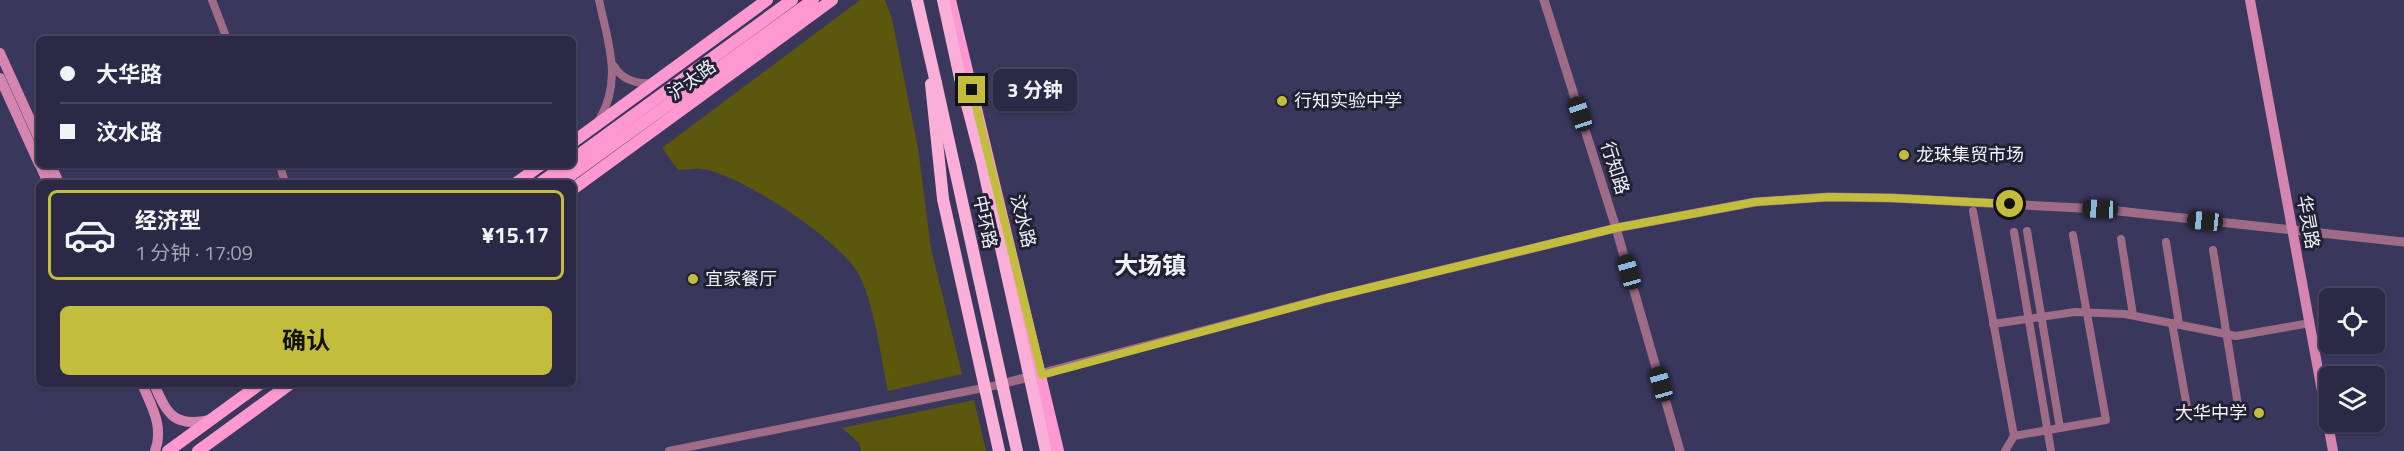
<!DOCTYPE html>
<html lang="zh">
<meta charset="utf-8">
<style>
:root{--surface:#2c2946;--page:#383551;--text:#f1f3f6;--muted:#a6a6b3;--line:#48455f;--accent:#c3bd3e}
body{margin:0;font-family:"Titillium Web","Noto Sans SC",sans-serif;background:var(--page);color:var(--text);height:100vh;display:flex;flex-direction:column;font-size:22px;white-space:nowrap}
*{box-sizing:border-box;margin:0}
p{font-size:20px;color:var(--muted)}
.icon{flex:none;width:33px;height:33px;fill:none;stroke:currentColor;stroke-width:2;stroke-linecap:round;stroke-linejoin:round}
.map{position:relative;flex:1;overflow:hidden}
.details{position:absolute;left:36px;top:180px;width:540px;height:207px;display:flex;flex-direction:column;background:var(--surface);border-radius:9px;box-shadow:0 2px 4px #0004,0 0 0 2px var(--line)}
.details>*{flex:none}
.hud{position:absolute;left:36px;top:36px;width:540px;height:132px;border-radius:9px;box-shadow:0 2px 4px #0004,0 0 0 2px var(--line);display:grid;align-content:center;height:132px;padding:0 24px;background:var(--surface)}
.buttons{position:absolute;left:2319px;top:288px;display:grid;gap:12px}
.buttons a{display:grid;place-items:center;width:66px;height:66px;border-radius:9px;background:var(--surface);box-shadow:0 2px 4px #0004,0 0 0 2px var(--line);font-size:30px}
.end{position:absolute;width:27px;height:27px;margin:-14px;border:8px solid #c3bd3e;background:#111;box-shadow:0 0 0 3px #111}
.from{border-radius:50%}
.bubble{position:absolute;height:42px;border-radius:9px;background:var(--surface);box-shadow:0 2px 4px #0004,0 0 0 2px var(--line);font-size:20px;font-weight:700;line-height:42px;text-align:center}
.car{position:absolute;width:18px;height:36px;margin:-18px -9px;border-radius:8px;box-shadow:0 0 4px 2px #0007;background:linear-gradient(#222 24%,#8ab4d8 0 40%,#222 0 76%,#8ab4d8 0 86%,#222 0)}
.hud b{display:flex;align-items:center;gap:21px;height:57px;font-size:22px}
.hud b+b{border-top:2px solid var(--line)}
.hud i{width:15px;height:15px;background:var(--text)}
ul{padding:10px 0 0;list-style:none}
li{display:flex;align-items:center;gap:18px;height:90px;margin:0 12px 9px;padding:0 12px;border:3px solid var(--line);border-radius:9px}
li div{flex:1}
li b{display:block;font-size:22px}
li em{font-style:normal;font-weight:700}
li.selected{border-color:var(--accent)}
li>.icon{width:54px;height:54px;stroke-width:1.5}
.button{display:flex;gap:12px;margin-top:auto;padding:12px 24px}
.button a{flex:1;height:69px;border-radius:9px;background:var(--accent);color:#111;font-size:24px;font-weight:700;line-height:69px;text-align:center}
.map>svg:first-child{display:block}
</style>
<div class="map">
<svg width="2404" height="451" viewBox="0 0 2404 451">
<rect width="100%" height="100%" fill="#3a375d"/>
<!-- green -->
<path fill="#5b570c" d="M860,0H885L892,19L918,148L931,249L962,374L888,391C881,358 874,303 859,275C843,242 738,172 701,169C694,168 686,170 678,170L662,148Z
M974,400L986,451H861L859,443L842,428Z"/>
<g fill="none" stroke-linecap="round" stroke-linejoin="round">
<!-- minor -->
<path stroke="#9e6c87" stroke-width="8" d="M212,0L227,39
M599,0C608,43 623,80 599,120
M614,66C622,80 636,84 652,83
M280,165L285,183
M1973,211L2014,436L2005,451
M2027,231L2060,428
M2014,232L2051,451
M2121,239L2133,315
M2166,242L2179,324
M2213,250L2238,405
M2172,323L2187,407
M1993,324L2075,312L2125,314L2236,336L2310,323
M2014,436L2106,420L2073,235
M669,451L998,385"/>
<!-- tertiary -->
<path stroke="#9e6c87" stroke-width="9" d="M1544,0L1616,228L1680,451
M998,385L1327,298L1616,228L1755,202L1828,197L1893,198L2100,209L2404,242"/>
<!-- secondary -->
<path stroke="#d485b0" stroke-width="10" d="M2250,0L2333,451
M0,53L39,139
M0,78L39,164
M40,165L48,183
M51,165L59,183
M142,384C152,407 164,427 155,451
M154,384C167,414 174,428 210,420"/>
<!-- primary -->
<path stroke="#fd98d0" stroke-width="12" d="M950,0L1058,451
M573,142L767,0
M573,159L792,0
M516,183L541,165
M540,183L565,165
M560,183L813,0
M573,189L832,0
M168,451L260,384
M198,451L290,384"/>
<!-- trunk -->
<path stroke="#faafd8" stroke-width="12" d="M917,0L936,83
M943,0L960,78
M931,84L943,199"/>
<!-- trunk-bridge -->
<path stroke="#faafd8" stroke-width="12" d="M960,78L982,162L1046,451
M936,83L1017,451
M943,199L999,451"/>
</g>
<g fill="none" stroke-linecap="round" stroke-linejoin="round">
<!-- route -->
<path stroke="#c3bd3e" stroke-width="8" d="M972,90L1042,375L1327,298L1550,244L1616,228L1755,202L1828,197L1893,198L2010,204"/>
</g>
<!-- markers -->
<g fill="#c3bd3e" stroke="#222133" stroke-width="2">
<circle cx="1282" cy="101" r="6"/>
<circle cx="1904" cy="155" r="6"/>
<circle cx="693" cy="279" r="6"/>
<circle cx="2259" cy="413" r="6"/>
</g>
<g text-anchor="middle" stroke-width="6" stroke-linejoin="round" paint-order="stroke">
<!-- street labels -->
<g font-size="18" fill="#f3f3fc" stroke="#222133">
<text transform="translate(692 80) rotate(-36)" y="6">沪太路</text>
<text transform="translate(1615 168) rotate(72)" y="6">行知路</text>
<text transform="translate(1023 221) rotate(76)" y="6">汶水路</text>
<text transform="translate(985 222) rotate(78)" y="6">中环路</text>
<text transform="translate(2308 222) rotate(80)" y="6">华灵路</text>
</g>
<!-- poi labels -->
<g font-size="18" fill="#f3f3fc" stroke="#222133" text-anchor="start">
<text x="1294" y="107">行知实验中学</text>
<text x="1916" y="161">龙珠集贸市场</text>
<text x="705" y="285">宜家餐厅</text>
<text x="2247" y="419" text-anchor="end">大华中学</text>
</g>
<!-- district labels -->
<g font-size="24" font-weight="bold" fill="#f3f3fc" stroke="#222133">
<text x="1150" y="274">大场镇</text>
</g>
</g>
</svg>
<div class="buttons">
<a><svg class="icon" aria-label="locate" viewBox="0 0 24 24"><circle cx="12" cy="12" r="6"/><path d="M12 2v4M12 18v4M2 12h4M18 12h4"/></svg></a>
<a><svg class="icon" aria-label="layers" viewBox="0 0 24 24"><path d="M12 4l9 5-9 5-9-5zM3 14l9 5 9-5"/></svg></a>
</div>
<i class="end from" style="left:2010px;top:204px"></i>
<i class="end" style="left:972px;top:90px"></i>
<div class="bubble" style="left:993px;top:69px;width:84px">3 分钟</div>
<i class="car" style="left:1580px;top:114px;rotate:342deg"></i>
<i class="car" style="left:2100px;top:209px;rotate:273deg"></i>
<i class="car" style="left:2205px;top:221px;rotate:276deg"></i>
<i class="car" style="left:1629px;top:272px;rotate:344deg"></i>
<i class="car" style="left:1661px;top:384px;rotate:344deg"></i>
<div class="hud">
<b><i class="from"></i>大华路</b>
<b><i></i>汶水路</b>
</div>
<section class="details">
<ul>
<li class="selected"><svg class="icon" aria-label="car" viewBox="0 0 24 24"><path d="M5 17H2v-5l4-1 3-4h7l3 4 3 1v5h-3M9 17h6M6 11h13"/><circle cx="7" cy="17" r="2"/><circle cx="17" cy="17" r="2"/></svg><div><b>经济型</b><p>1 分钟 · 17:09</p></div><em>¥15.17</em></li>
</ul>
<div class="button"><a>确认</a></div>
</section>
</div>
